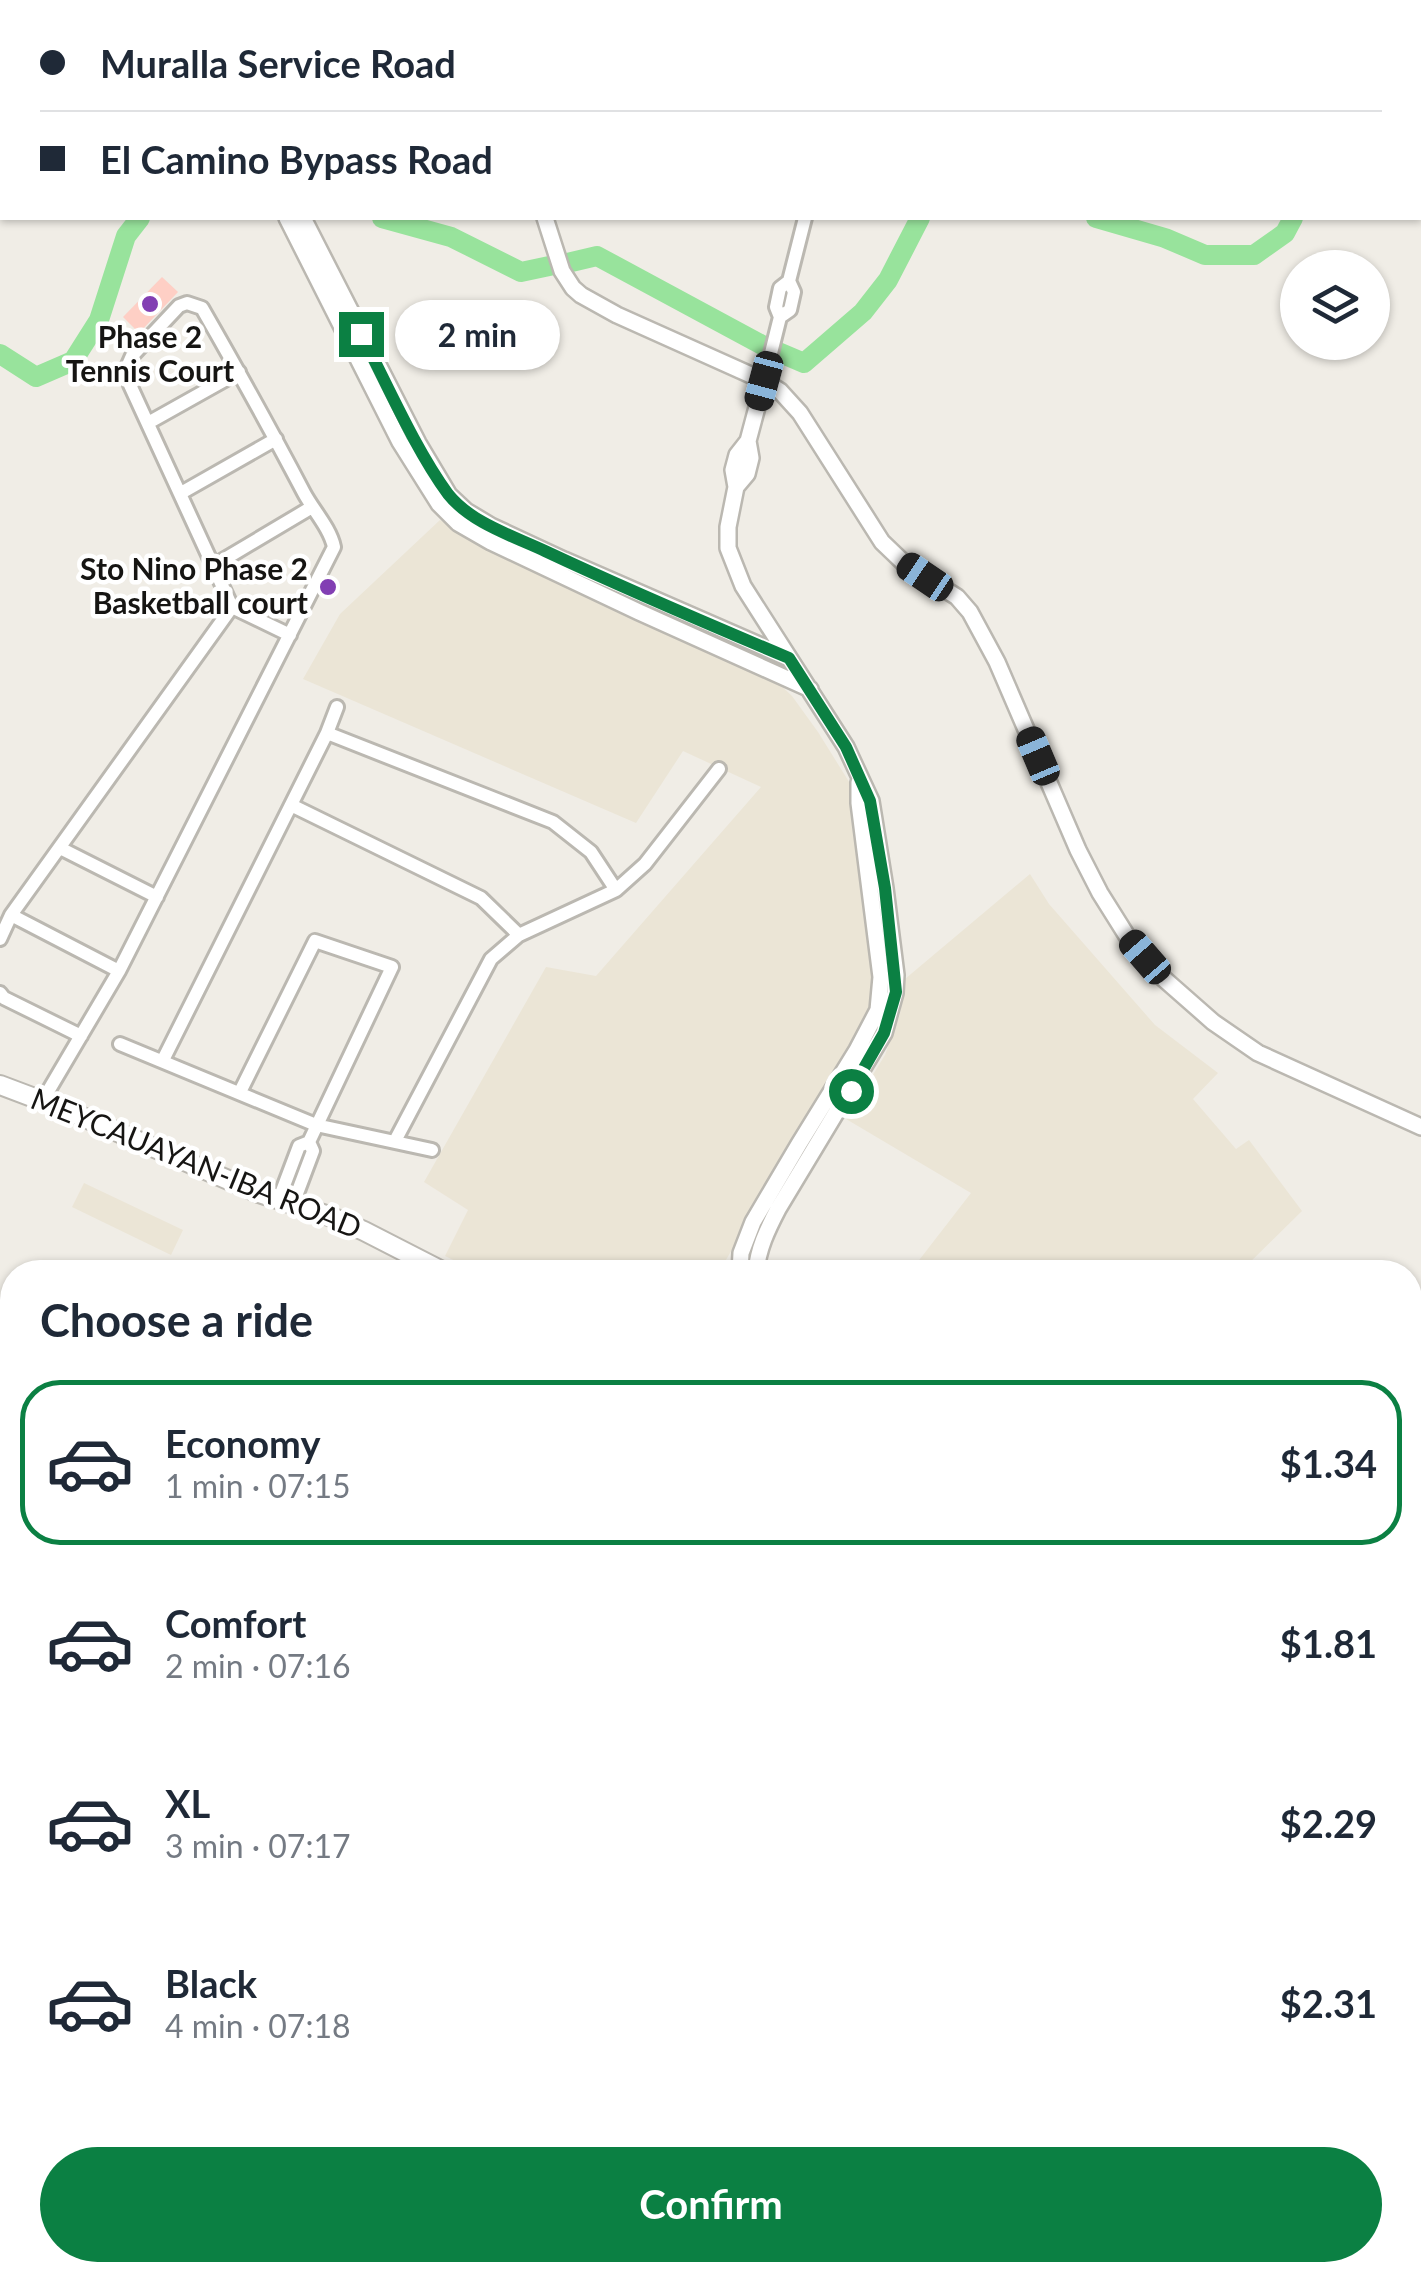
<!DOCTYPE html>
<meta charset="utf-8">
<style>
:root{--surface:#fff;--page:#f2f2f3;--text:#1f2937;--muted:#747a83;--line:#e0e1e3;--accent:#0b8043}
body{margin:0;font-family:Lato,sans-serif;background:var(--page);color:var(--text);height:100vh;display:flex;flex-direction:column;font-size:38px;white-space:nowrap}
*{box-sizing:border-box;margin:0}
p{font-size:32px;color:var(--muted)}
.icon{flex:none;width:55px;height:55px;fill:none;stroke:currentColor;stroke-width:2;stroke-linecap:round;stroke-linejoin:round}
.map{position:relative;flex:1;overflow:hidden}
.panel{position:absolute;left:0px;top:1260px;width:1422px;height:1022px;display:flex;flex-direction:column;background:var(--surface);border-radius:40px 40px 0 0;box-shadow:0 2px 8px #0004}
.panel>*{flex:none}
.hud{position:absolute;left:0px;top:0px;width:1422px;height:220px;box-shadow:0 2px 8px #0004;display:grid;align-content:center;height:220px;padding:0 40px;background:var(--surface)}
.buttons{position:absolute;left:1280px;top:250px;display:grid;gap:20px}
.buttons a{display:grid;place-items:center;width:110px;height:110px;border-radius:50%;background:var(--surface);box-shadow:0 2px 8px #0004;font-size:50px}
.end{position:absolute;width:45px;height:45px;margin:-22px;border:12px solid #0b8043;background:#fff;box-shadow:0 0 0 5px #fff}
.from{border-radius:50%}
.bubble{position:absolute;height:70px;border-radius:35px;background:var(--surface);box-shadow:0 2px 8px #0004;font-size:32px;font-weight:700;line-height:70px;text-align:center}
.car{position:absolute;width:30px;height:60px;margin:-30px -15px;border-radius:12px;box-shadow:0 0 8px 2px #0007;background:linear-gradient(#222 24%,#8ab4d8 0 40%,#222 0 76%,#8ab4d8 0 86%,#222 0)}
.hud b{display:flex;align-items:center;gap:35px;height:95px;font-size:38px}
.hud b+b{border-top:2px solid var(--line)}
.hud i{width:25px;height:25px;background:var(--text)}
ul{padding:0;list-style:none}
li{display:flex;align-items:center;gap:30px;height:165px;margin:0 20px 15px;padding:0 20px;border:5px solid transparent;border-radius:40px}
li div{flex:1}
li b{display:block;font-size:38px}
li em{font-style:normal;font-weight:700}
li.on{border-color:var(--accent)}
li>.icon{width:90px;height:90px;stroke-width:1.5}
h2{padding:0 40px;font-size:45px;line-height:120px}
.cta{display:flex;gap:20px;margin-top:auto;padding:20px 40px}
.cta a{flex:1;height:115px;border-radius:60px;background:var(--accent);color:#fff;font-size:40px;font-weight:700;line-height:115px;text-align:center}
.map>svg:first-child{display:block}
</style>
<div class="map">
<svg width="1421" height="2282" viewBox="0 0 1421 2282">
<rect width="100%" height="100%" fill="#f0ede6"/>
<!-- built -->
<path fill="#ebe5d6" d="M440,520L490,551L774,679L792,696L818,732L851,785L874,968V990L871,1009L719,1272H478L445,1256L468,1210L424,1182L546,967L596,976L761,787L683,751L636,823L303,679L340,614Z
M1030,874L1049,904L1155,1025L1218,1073L1193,1099L1236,1149L1249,1140L1302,1211L1240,1272H914L913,1268L971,1193L846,1119L885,1055L900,1014L905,979Z
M84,1183L183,1230L171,1255L72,1207Z
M1205,2270H1376L1370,2282H1192Z"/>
<!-- green -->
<path fill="#fecfc5" d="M162,277L178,292L139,333L123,317Z"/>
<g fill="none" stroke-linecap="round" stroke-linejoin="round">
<!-- river -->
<path stroke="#98e39c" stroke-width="20" d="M1420,122H1421
M382,218L451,237L521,272L554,265
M1096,218L1165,238L1205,255H1254L1285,233L1293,218
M563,264L597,256L764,346L804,363L863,312L888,280L920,218
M0,354L36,377L73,361L99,320L126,236L140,218"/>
<defs>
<path id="minor" d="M212,2L217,0
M244,2L249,0
M1095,2L1104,0
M780,317L790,310L794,292L789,281L805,218
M764,381L780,317L776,307L780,288L789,281
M148,423L239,372
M181,493L276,439
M213,566L312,507
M327,733L337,707
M291,805L481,898L519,935
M60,848L157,897
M11,915L119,971
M0,939L11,915L232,607
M0,993L4,998L81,1036
M120,1044L316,1125L432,1150
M163,1060L327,733L553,822L591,852L616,890
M240,1092L315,941L392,967L309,1142L299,1146L279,1199
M43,1100L119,971L334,547C330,528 313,510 304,493C271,430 237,369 202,308L187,303L179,306L132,356L128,365L130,385L232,607L290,635
M395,1141L491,959L519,935L616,890L645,864L719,769
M293,1204L313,1151L309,1142
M1410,1377L1421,1369
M1410,1454L1421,1469
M1410,1614L1421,1620
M1410,1648L1421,1633
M0,1852L12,1864
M312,2282L320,2270
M1413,2282L1421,2264"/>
<path id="tertiary" d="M491,0L492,2
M0,117L2,115
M0,135L2,134
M287,218L400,442L439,504L458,523L491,542L639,612L810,689
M303,218L418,443L449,495L466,511L491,526L564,560L789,658
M545,218L562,271L573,288L581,295L617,315L764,381L780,391L800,413L882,542L906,565L957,597L970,612L997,662L1078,850L1100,893L1127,936L1163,978L1213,1022L1258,1053L1421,1127
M748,441L737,455L733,470L736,487L728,527V548L743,586L846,747L871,801L885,888L896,975L895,993L884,1033L778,1209C767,1230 758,1249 756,1272
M736,487L747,474L751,458L748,441L764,381
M740,1272L741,1253L753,1222L799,1144L857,1050L878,1010L881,977L859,803V782
M832,2282L833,2270"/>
<path id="secondary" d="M0,1085L69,1111L256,1192L332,1217L364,1231L444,1272
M1410,1703L1421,1708"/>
</defs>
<!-- minor casing -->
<use href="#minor" stroke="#bbb8b1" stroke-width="18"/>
<!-- tertiary casing -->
<use href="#tertiary" stroke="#bbb8b1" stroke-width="20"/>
<!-- secondary casing -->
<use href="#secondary" stroke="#bbb8b1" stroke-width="22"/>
<!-- minor -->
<use href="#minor" stroke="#fff" stroke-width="12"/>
<!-- tertiary -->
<use href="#tertiary" stroke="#fff" stroke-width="15"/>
<!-- secondary -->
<use href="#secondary" stroke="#fff" stroke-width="18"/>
</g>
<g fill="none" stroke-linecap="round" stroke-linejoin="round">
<!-- route -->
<path stroke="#0b8043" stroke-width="12" d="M361,334C387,384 415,449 448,494C471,523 513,536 545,551C626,589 708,624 789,658L846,747L870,801L885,888L896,992L884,1033L851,1091"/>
</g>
<!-- markers -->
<g fill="#823fb3" stroke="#fff" stroke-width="4">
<circle cx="150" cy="304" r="10"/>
<circle cx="328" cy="587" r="10"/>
</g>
<g text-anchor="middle" stroke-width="9" stroke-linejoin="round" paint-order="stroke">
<!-- poi labels -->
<g font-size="30" font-weight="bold" fill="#161513" stroke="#fff">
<text x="150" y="348">Phase 2<tspan x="150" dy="34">Tennis Court</tspan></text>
<text x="308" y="580" text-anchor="end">Sto Nino Phase 2<tspan x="308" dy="34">Basketball court</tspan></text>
</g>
<!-- street labels -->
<g font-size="30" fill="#161513" stroke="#fff">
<text transform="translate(196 1164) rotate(22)" y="10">MEYCAUAYAN-IBA ROAD</text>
</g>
</g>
</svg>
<div class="buttons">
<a><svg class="icon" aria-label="layers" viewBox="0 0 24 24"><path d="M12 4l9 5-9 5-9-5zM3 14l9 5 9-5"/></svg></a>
</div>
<i class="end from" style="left:851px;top:1091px"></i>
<i class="end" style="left:361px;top:334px"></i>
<div class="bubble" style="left:395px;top:300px;width:165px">2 min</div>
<i class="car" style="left:764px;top:381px;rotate:195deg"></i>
<i class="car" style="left:925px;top:577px;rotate:304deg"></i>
<i class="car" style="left:1038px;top:756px;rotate:337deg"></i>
<i class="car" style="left:1145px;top:957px;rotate:319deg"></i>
<div class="hud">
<b><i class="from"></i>Muralla Service Road</b>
<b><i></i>El Camino Bypass Road</b>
</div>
<section class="panel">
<h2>Choose a ride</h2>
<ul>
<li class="on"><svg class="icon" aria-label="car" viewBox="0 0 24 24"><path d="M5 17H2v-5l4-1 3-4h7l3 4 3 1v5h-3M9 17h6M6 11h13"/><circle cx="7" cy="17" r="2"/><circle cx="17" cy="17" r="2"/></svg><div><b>Economy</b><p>1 min · 07:15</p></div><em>$1.34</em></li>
<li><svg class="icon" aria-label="car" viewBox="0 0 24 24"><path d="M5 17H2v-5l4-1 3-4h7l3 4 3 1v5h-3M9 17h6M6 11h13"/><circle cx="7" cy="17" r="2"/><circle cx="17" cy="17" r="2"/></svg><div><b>Comfort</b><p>2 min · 07:16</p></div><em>$1.81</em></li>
<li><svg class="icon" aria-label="car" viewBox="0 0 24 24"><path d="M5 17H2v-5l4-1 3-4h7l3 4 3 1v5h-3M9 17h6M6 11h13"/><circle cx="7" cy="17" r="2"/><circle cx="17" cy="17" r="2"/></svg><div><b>XL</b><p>3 min · 07:17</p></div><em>$2.29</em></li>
<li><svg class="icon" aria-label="car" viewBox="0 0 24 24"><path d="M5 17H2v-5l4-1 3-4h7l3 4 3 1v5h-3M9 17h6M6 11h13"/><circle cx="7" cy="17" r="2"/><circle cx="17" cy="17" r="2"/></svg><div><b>Black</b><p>4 min · 07:18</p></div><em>$2.31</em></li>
</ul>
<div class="cta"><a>Confirm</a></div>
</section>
</div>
